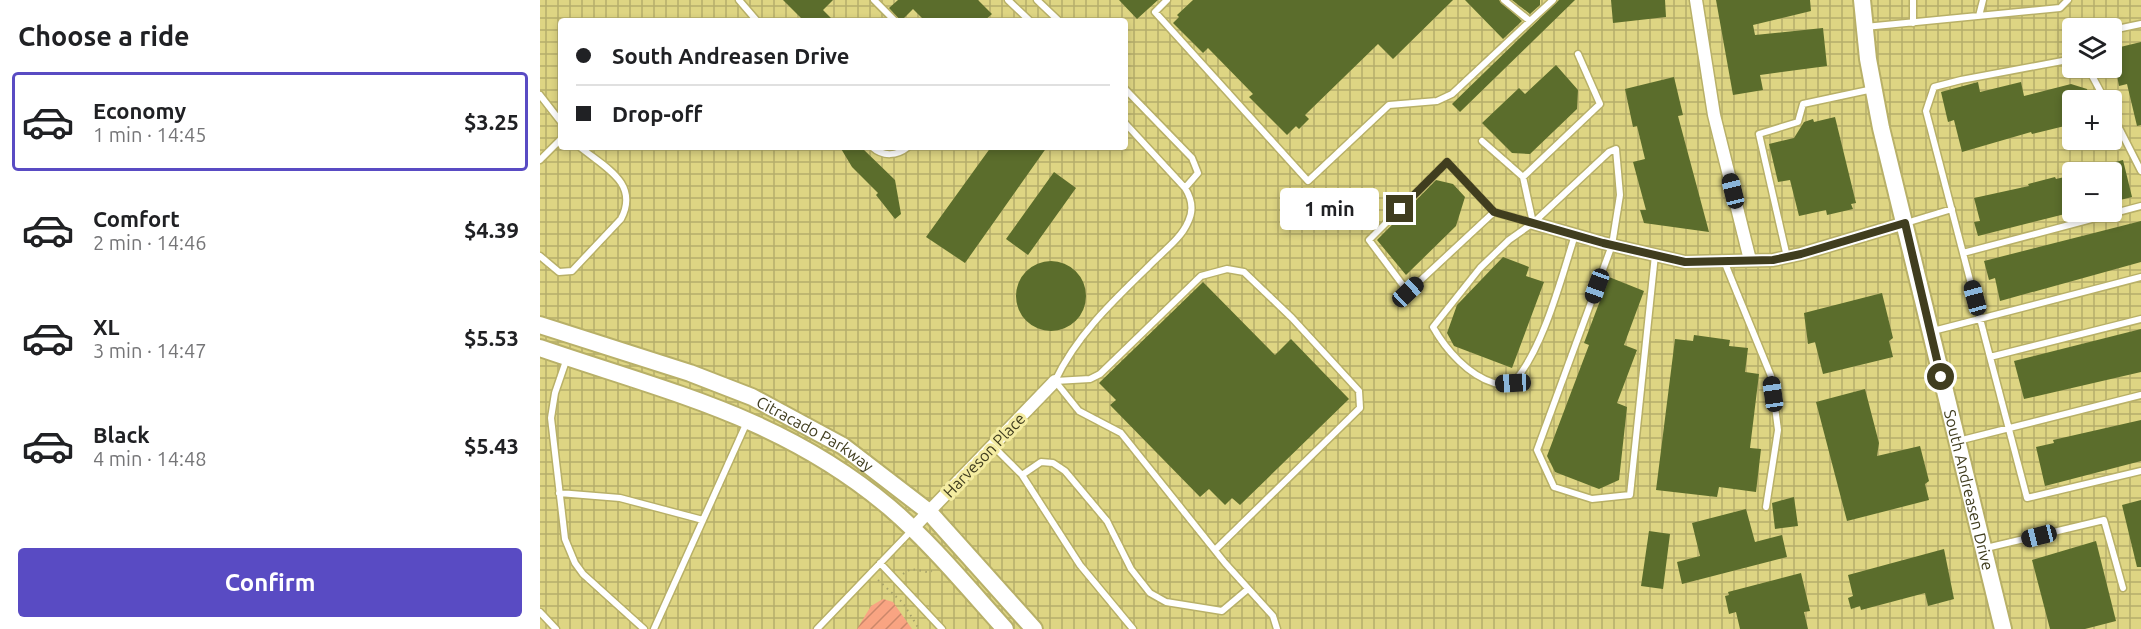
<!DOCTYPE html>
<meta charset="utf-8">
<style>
:root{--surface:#fff;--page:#f6f6f6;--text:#202124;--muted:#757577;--line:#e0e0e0;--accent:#594bc3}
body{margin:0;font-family:Ubuntu,sans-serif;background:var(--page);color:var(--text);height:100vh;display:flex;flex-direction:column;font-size:22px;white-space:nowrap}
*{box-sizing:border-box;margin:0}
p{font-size:20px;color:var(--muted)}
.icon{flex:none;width:33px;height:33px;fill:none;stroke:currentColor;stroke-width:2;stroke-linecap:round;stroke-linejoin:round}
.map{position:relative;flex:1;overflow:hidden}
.drawer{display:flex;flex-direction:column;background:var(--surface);width:540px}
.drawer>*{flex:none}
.top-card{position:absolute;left:18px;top:18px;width:570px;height:132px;border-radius:6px;box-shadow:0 3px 9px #0003;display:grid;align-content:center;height:132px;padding:0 18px;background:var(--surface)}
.fabs{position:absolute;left:1522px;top:18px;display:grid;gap:12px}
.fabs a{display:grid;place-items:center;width:60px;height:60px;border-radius:6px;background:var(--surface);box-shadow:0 3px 9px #0003;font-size:30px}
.end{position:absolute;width:27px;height:27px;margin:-14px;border:8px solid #403d1f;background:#fff;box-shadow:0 0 0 3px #fff}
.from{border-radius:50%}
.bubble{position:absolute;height:42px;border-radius:6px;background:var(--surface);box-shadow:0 3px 9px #0003;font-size:20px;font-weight:700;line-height:42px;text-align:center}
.car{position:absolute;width:18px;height:36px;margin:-18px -9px;border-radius:8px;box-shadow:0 0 4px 2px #0007;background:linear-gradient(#222 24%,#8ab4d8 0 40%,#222 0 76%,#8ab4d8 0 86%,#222 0)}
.top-card b{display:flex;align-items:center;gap:21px;height:57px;font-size:22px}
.top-card b+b{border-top:2px solid var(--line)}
.top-card i{width:15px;height:15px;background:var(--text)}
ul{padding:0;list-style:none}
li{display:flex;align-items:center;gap:18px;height:99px;margin:0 12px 9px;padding:0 6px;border:3px solid transparent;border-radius:6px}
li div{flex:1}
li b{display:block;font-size:22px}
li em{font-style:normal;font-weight:700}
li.current{border-color:var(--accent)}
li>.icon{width:54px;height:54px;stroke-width:1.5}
h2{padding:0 18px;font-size:27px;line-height:72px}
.action{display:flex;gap:12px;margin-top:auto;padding:12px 18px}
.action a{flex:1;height:69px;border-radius:6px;background:var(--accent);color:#fff;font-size:24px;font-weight:700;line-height:69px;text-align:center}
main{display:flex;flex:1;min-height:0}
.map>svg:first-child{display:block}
</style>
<main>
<section class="drawer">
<h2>Choose a ride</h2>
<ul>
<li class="current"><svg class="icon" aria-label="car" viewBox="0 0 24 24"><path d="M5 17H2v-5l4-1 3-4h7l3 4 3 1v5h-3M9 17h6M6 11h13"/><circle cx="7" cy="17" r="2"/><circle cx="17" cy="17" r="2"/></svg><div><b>Economy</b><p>1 min · 14:45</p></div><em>$3.25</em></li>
<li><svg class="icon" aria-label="car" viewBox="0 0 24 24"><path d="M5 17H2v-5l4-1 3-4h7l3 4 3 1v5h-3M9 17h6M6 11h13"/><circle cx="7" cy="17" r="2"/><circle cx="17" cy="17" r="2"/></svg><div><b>Comfort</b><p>2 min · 14:46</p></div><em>$4.39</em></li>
<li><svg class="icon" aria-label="car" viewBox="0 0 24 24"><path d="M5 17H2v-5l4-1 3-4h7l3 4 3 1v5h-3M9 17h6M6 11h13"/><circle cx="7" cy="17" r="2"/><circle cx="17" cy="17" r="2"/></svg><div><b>XL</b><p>3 min · 14:47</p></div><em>$5.53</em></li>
<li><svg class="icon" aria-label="car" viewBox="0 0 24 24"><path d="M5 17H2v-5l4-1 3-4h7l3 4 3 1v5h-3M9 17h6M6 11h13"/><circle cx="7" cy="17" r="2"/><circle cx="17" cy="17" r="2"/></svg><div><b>Black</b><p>4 min · 14:48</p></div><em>$5.43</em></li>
</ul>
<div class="action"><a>Confirm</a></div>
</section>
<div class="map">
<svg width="1601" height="629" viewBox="0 0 1601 629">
<defs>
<pattern id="industrial-grid" width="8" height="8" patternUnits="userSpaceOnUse" patternTransform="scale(1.5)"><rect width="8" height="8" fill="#ded583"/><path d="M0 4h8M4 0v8" fill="none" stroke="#b5ae6b"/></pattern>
<pattern id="garden-furrows" width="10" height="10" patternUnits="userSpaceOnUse" patternTransform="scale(1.5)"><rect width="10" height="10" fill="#f9a482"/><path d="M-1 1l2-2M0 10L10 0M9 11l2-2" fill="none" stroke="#cb876a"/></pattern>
</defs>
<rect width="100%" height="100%" fill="#e6df95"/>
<!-- industrial -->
<path fill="url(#industrial-grid)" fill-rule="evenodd" d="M0,0H1601V629H0ZM21,21H585V147H21ZM1533,28H1572V68H1533ZM1533,100H1572V140H1533ZM1533,172H1572V212H1533Z"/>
<!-- garden -->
<path fill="url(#garden-furrows)" d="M343,599L353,602L372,629H317L331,606Z"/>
<!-- building -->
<path fill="#5b6d2c" d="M243,0H293L283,10L294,21H264Z
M358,0H438L452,14L444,21H385L373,9L361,21L349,8Z
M579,0H618L597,19Z
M653,0H913L853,59L838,44L765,115L769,119L759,129L756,126L747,135L709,97L713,94L668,48L663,53L633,23L639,17L637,15Z
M925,0H959L982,21L963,39Z
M972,0H1000V5L990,14Z
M1019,0H1035L920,112L912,104Z
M1071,0H1125L1126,17L1073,23Z
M1176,0H1270L1271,11L1213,25L1215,35L1283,28L1287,66L1220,75L1223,90L1193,95Z
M1601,42V125L1597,126L1587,84L1579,86L1572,49Z
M1016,65L1038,90L1037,109L990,154L972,153L942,123L979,88L985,94Z
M1134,77L1143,115L1138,116L1169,232L1104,223L1100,210H1106L1093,162L1105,159L1097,126L1093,127L1085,89Z
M1438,82L1440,92L1481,82L1484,96L1531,84L1547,89L1550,100H1533V124L1492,134L1491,132L1422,152L1414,120L1408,122L1401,92Z
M1295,117L1316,203L1311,204L1313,209L1287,215L1286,210L1259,216L1250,180L1238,182L1229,144L1254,138L1264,122L1273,119L1274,122Z
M300,147H321L355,180L361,214L355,219L336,195L338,193L312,167Z
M451,147H507L425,263L386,237Z
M1583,160L1592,197L1572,202V172H1548V169Z
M514,172L536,188L488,255L466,239Z
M1533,175V212L1438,236L1434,222L1440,221L1434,198L1489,186L1488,184L1515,177L1516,179Z
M896,180L913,184L925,197L916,226L866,275L837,240Z
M1601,221V262L1460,301L1455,278L1449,280L1444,261Z
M963,257L989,267L986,276L1004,282L972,368L914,346L907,333L917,305Z
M476 296a35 35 0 1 1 70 0a35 35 0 1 1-70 0Z
M1069,277L1104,291L1084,345L1097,350L1077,403L1087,407L1079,480L1059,489L1015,472L1007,456L1049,345L1044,343Z
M663,282L735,355L751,339L809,399L700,505L692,498L685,505L669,489L660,497L570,405L576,400L559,383Z
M1342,293L1353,338L1349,341L1353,357L1283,374L1275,342L1268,344L1264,313Z
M1601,329V372L1484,399L1474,361Z
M1154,335L1190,340L1189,346L1208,348L1205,372L1219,374L1210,448L1221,449L1216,492L1179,487L1177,497L1116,490L1135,339L1153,341Z
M1325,389L1339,443L1337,456L1380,446L1389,481L1385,484L1389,500L1307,521L1276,402Z
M1601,420V461L1505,486L1496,447L1514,443L1513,440Z
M1254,497L1258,526L1235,529L1232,503Z
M1601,500V567H1597L1582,505Z
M1206,509L1215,542L1242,535L1247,557L1142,584L1137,562L1160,556L1152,523Z
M1109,531L1130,534L1123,589L1101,586Z
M1556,541L1576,621L1545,629H1510L1492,560Z
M1404,549L1414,599L1388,606L1385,593L1321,610L1320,606L1311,609L1308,598L1313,596L1308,575Z
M1261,573L1270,611L1264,612L1268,629H1200L1196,612L1189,614L1185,596L1189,595L1188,592Z"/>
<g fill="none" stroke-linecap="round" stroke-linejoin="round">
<defs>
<path id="lane" d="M199,0L217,21
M334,0L355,21
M468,0L490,21
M497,0L519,21
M627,0L615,12L768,181L849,105L897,101L912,94L990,21
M964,0L990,21L1013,0
M1373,0V23
M1439,16L1443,0
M1325,27L1520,8L1528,0
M1572,32L1577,29L1601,24
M1548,68L1565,100
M585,89L652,158L658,173L645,188
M0,95L21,122
M1572,114L1601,171
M942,141L983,177
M332,147C343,157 357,156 368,147
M0,160L21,139
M954,212L868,292L829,240L907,162L954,212L993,223
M993,223L983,177L1060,104L1038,54
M1366,223L1412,209
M1035,235C1021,279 1003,350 973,383C967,383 959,385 954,383C928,375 906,350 893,327L940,268L969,240L993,223L1069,152L1076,149L1080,195L1072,245L997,450L1014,487L1052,499L1090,495L1115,255
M1423,253L1601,206
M0,256L19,272L32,271L81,219C100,183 64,167 40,147
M1247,257L1219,134L1258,122L1263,104L1333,89
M1184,261L1231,376L1238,430L1226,507
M1601,319L1450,357L1487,498L1601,471
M1393,331L1601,277
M1450,357L1386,111L1394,87L1421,80L1533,59
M27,358L15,393L11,418L25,539L35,563L43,574L104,629
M515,381L550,379L560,374L661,276L687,269L704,272L752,318L819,391L820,408L676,549
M515,381L539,411L581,433L685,563L733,616L737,629
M515,381C536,336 573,301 608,267C621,253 641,239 648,222C654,210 652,199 645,188L585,123
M1418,441L1601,395
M453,446L482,475L540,565L593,629
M482,475L501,462L513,463L525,471L567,521L591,569L610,593L626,602L682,611L708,589
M19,493L80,498L163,520
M1446,548L1564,520L1583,588
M340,563L402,629
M0,612L16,629
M114,629L207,422
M277,629L372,530"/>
<path id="street" d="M1156,0L1174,115L1210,260
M993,223L1063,243L1145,262L1233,260L1261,254L1365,223
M373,528L515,381"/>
<g id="secondary">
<path id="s1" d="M1322,0L1328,59L1341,128L1463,629"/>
<path id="s2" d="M0,325L150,373L212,397L303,446L389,512L494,629"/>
<path d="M0,348C128,392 242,417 349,507C391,543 428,588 465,629"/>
</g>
</defs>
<!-- lane casing -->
<use href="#lane" stroke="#b8b068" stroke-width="9"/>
<!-- street casing -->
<use href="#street" stroke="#b8b068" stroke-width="15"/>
<!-- secondary casing -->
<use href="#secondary" stroke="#b8b068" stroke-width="20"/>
<!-- path -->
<path stroke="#a7a269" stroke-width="2" stroke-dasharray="1.5 4.5" stroke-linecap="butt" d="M363,574L371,569L387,572L392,571
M338,580L363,603L379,629"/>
<!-- lane -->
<use href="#lane" stroke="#fff" stroke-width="6"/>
<!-- street -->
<use href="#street" stroke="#fff" stroke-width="12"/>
<!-- secondary -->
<use href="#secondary" stroke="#fff" stroke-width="16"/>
</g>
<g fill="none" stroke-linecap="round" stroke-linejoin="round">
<!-- route -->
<path stroke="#403d1f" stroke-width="8" d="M860,209L907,162L954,212L1063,243L1145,262L1233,260L1261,254L1365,223L1401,377"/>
</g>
<g text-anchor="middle" stroke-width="6" stroke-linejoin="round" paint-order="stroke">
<!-- street labels -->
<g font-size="16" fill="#403d1f" stroke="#f4eca2">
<text dy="6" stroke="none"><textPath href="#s2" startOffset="297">Citracado Parkway</textPath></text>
<text transform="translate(444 455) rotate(-46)" y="6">Harveson Place</text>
<text dy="6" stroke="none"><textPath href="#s1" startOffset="502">South Andreasen Drive</textPath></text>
</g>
</g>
</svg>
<div class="fabs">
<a><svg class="icon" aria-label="layers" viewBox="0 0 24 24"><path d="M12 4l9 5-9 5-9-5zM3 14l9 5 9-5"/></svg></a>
<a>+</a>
<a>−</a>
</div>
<i class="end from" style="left:1401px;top:377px"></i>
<i class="end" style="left:860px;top:209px"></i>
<div class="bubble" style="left:740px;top:188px;width:99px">1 min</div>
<i class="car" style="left:1193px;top:191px;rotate:346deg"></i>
<i class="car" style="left:1057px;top:286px;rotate:200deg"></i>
<i class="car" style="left:868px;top:292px;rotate:47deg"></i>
<i class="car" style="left:1435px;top:298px;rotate:345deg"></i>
<i class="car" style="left:973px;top:383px;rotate:267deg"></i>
<i class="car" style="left:1233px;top:394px;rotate:352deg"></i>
<i class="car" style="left:1499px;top:536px;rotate:256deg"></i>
<div class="top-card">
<b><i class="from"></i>South Andreasen Drive</b>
<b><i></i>Drop-off</b>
</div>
</div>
</main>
